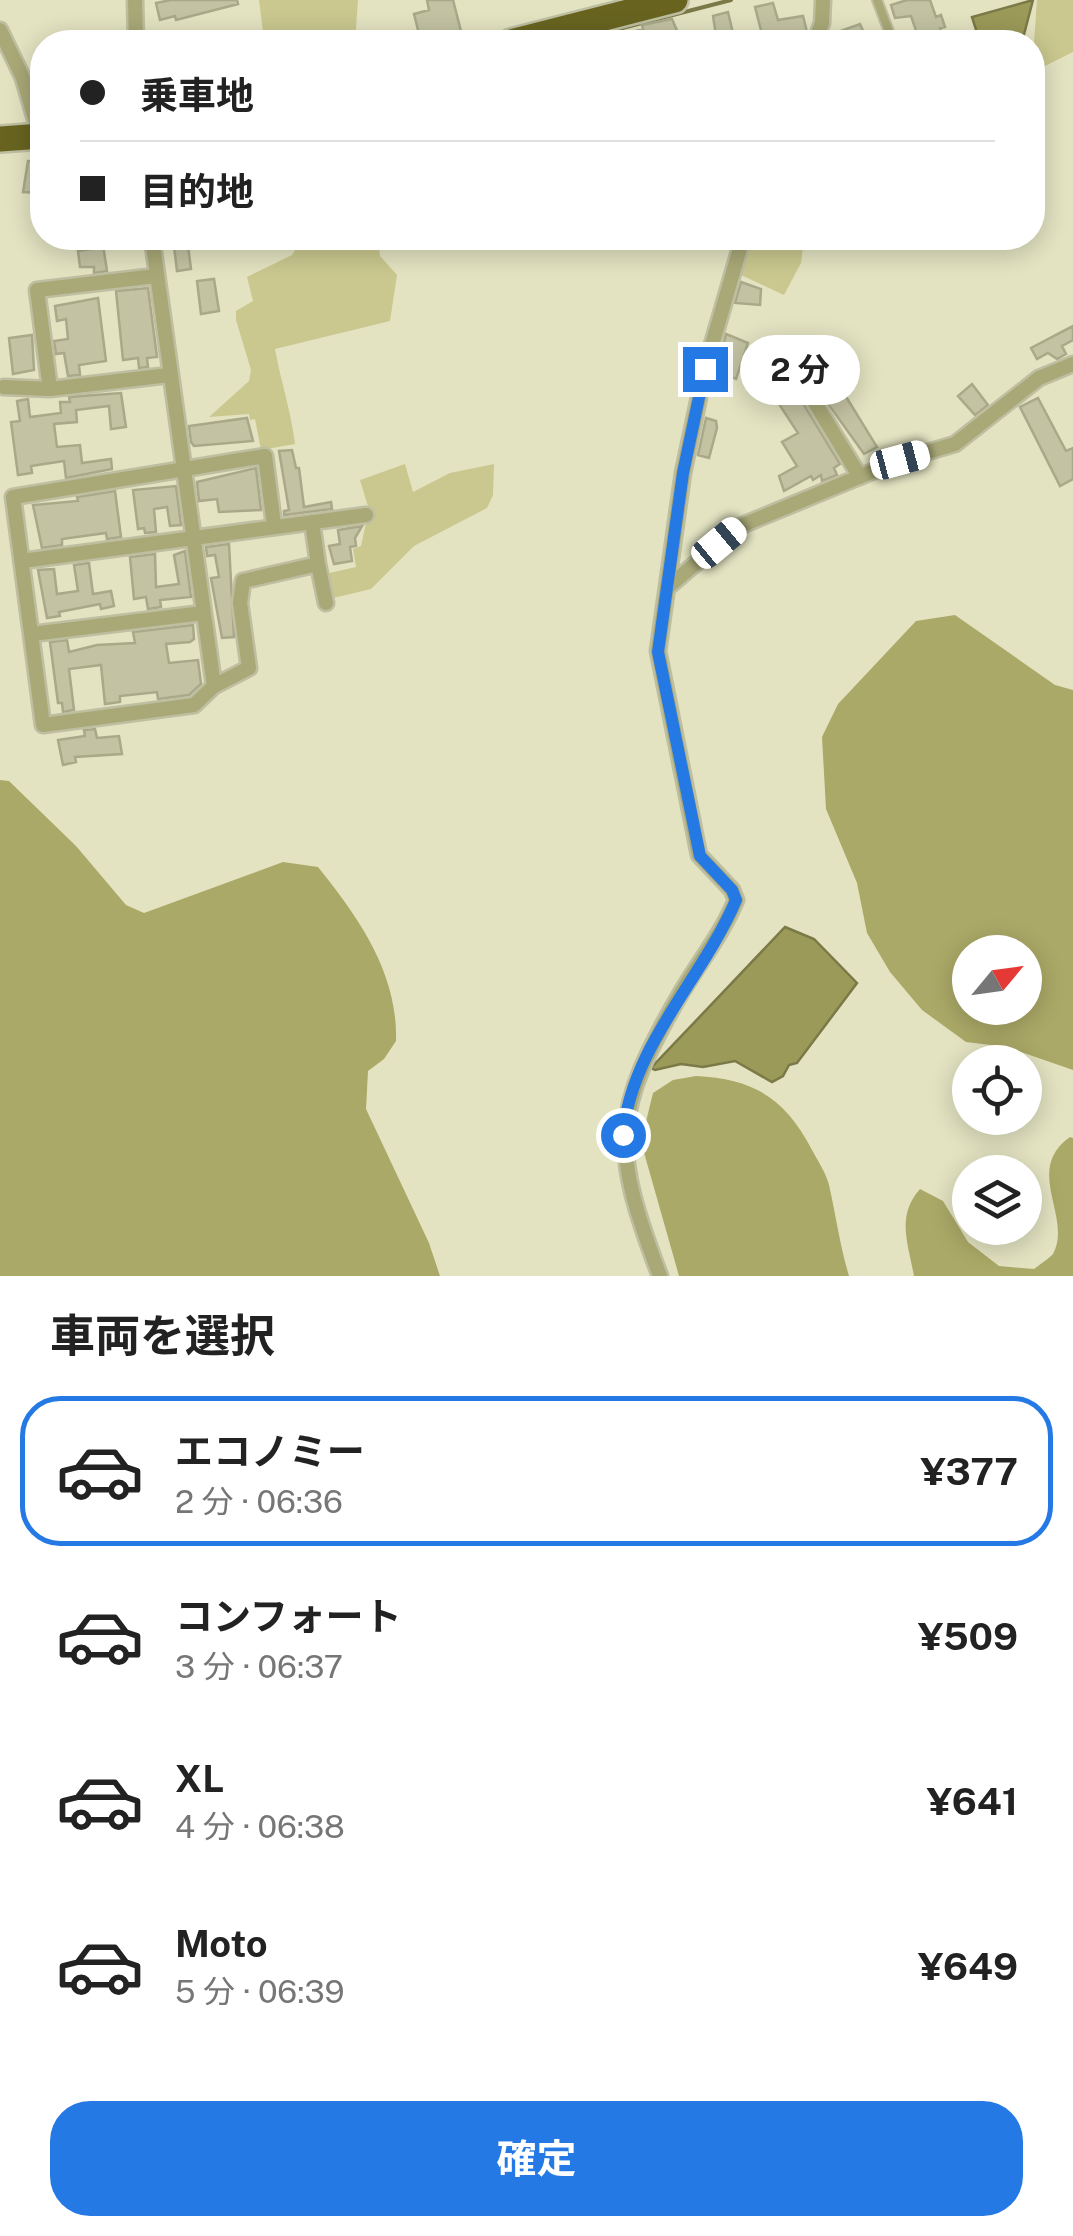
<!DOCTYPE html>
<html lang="ja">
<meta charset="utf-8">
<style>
:root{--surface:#fff;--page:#f6f6f6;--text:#222;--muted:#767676;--line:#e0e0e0;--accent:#2479e4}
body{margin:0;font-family:"Public Sans","Noto Sans JP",sans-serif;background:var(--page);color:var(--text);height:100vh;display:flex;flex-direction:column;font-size:38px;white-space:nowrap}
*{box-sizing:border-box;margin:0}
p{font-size:32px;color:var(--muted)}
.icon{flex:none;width:55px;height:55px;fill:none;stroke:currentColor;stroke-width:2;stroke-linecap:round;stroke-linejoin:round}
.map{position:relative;height:1276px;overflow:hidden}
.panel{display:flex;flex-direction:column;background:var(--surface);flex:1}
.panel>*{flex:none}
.top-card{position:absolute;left:30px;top:30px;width:1015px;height:220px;border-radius:40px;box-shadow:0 5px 25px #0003;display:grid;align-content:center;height:220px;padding:0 50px;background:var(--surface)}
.needle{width:65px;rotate:61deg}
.fabs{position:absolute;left:952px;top:935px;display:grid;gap:20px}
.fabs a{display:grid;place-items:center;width:90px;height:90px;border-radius:50%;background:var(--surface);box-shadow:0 5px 25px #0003;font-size:50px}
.end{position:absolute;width:45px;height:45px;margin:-22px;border:12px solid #2479e4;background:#fff;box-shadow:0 0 0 5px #fff}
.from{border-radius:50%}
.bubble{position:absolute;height:70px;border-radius:35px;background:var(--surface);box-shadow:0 5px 25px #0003;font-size:32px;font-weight:700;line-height:70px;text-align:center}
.car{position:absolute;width:30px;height:60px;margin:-30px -15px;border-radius:12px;box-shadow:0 0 8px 2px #0007;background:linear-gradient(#fff 24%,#345 0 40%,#fff 0 76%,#345 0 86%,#fff 0)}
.top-card b{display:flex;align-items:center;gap:35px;height:95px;font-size:38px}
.top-card b+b{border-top:2px solid var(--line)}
.top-card i{width:25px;height:25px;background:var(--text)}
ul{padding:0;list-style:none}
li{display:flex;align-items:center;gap:30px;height:150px;margin:0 20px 15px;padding:0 30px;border:5px solid transparent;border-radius:40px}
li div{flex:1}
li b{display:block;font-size:38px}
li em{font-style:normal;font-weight:700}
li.on{border-color:var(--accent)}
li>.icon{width:90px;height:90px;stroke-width:1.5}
h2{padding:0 50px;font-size:45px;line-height:120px}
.button{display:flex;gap:20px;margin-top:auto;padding:20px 50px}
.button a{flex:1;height:115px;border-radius:40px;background:var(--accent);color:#fff;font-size:40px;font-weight:700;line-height:115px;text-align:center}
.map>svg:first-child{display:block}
</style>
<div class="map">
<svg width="1073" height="1276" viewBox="0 0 1073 1276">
<rect width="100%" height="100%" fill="#e3e3c2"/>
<!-- green -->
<path fill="#cac88f" d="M259,0H358L355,42H295L293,35L264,40Z
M1037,0H1073V52L1043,67L1033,56Z
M302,238H378L380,256L397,275L390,321L275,349C281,382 291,411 295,444L261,450L255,419L250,420L249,414L209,417L249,381L251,370L236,320V311L253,301L247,277L292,255Z
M750,238H804L801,263L784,295L739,274Z
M405,464L413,492L450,473L494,464L493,495L487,508L414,546L371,589L329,599L325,574L356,567L353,549L361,546L366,523L372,520L360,480Z"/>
<!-- forest -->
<path fill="#aba967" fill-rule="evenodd" d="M955,615L1055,685L1073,690V1070L1007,1047L966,1042L922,1010L890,972L867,933L857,883L826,809L822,737L838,704L916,621ZM970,952H1025V1008H970Z
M0,780L9,781L76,846L126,905L144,913L283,862L318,867C359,918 398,973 396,1041L384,1059L368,1071L366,1109L429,1243L440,1276H0Z
M696,1076C754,1079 785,1098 812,1150C818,1161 826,1173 829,1185C836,1216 840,1246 849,1276H679L641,1142L653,1093L673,1080Z
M1070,1137L1073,1138V1276H914C908,1243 896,1216 920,1189L943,1201L968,1242L999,1266L1034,1269C1039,1265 1048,1259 1053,1254C1073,1217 1023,1170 1070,1137Z"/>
<!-- water -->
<path fill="#9c9a58" stroke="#7a7947" stroke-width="2.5" d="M1033,0L1022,42H980L972,17Z
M785,927L814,939L857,983L797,1063L789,1065L783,1076L772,1082L735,1061L703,1067L681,1064L655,1070L651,1068Z"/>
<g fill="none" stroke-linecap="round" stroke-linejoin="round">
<!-- stream -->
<path stroke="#7a7947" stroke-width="4" d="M568,42L731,0"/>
</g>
<!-- building -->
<path fill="#c3c2a3" stroke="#a9a98a" stroke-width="2.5" d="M171,0H237L238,4L176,20L175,16L160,20L156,3Z
M427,0H453L462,35L421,42L414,14L429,10Z
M907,0H930L936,17L941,15L945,27L940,28L944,42H920L911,16L895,18L891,5Z
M773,3L778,20L803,16L807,32L805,42H764L755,7Z
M728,12L735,42H717L713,16Z
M672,19L682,42H606V39L643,29L642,25Z
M860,24L868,42H835L832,34Z
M28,161L42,162L41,193L23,192Z
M83,238H102L107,271L94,273V267H80L78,251L91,249Z
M173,238H209V242L188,246L191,269L177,271Z
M214,279L219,311L201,314L197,281Z
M741,282L761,289L760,305L735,303Z
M148,288L157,357L147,358L148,367L139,368L138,358L123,360L116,291Z
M98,298L106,361L79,365L80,375L68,376L64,353L56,354L54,341L68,339L66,319L57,321L55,306Z
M1073,326V340L1062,346L1066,354L1057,359L1048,353L1037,359L1031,348Z
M726,334L748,343L736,379L717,372Z
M32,335L34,370L13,374L9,338Z
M810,338L877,447L864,454L829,405L835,401L821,379L817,381L797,345Z
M765,355L777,376L784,372L840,464L834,468L837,475L822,481L821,475L813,480L811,476L784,491L779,476L797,466L782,442L798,433L760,375L755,377L748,365Z
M972,384L988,405L975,415L958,396Z
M121,393L126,427L111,429L109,406L76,410L77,422L54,424L57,447L80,445L82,463L111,459L112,469L66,478L64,461L31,466L32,473L18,475L11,422L20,421L17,401L28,399L30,417L61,413L60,402H70L69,397Z
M1038,398L1066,451L1073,448V479L1060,486L1020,407Z
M247,418L253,441L194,446L191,442L189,426Z
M706,418L716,421L717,428L709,458L698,455Z
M292,450L296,468H299L304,507L331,502L332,509L284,515V511L289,510L279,451Z
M256,468L261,510L219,512L217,499L199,501L197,482Z
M176,486L181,525L170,526L167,507L154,509L156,532L145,533L144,528L138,529L133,490Z
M115,491L121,537L107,539L106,533L62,539V545L42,548L33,505L78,501L77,497Z
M362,526L355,538L356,546L350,547L352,561L334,564L329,546L340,544L338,530Z
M229,544L234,637L222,638L211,578L219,577L215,555L207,556L206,547Z
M185,551L191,597L160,600L161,607L148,609L146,597L134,599L130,557L155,554L156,587L179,584L174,555Z
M89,563L93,594L111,591L114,606L101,609L100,604L59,612L60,616L47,618L38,570L54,569L57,594L78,591L74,565Z
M193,625L194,639L190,642L166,644L169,663L198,660L201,684L189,695L158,699L157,692L120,696V702L105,704L101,665L69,669L74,710L63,712L62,703H58L50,642L67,640L69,652L97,645L135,643L133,632Z
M95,729L97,738L119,736L122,754L75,757L76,762L63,765L58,740L85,736L84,730Z"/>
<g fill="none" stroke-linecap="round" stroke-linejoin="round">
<defs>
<path id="lane" d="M877,0L893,42"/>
<path id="street" d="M135,0L136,42
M0,30L23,78L40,136
M815,42L822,23L823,0
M152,238L214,686
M156,276L37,290L50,389L169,375
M783,350L860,477
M4,387L50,389
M274,525L265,456L13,497L43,725L194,705L214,686L249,668L240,603L243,581L318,564L312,522
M22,561L366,515
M318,564L326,603
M667,588L738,527L900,460L955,444L1039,378L1073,364
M32,634L203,613
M660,1276C611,1147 611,1113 681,993C699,962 722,934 736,900L732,890L699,855L658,651L683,473L705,369L743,238"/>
<path id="highway" d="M511,42L675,0
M0,139L42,136"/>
</defs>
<!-- lane casing -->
<use href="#lane" stroke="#bebea1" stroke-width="12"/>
<!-- street casing -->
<use href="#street" stroke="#bebea1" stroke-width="19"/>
<!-- highway casing -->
<use href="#highway" stroke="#bebea1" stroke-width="30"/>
<!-- lane -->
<use href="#lane" stroke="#a9a877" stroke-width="8"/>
<!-- street -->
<use href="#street" stroke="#a9a877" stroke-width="14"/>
<!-- highway -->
<use href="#highway" stroke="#686420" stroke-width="25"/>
</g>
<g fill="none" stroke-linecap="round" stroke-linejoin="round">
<!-- route -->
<path stroke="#2479e4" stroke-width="12" d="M623,1135C631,1046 702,980 736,900L732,890L700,856L658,652L683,473L705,369"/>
</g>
</svg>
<div class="fabs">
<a><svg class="needle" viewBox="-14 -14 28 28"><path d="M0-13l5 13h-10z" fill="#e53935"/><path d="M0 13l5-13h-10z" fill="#767676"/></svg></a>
<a><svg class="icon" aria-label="locate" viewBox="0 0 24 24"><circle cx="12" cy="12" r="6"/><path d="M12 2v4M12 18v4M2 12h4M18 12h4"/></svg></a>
<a><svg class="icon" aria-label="layers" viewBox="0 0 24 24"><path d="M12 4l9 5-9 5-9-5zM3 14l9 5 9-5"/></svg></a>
</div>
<i class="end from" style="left:623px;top:1135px"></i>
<i class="end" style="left:705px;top:369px"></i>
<div class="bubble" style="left:740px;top:335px;width:120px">2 分</div>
<i class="car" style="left:900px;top:460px;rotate:75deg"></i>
<i class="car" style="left:719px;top:543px;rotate:50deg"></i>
<div class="top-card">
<b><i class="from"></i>乗車地</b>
<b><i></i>目的地</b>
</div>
</div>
<section class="panel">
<h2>車両を選択</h2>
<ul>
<li class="on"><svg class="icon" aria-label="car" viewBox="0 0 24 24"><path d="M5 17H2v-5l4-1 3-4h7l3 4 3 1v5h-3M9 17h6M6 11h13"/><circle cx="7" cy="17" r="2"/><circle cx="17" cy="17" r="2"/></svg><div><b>エコノミー</b><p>2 分 · 06:36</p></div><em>¥377</em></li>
<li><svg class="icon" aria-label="car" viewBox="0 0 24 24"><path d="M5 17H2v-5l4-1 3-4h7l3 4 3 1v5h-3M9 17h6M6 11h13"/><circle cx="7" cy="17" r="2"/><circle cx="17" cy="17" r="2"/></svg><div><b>コンフォート</b><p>3 分 · 06:37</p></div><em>¥509</em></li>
<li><svg class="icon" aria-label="car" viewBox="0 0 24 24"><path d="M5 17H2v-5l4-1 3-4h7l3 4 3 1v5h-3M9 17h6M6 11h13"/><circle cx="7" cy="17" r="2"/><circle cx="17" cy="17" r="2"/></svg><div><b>XL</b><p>4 分 · 06:38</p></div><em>¥641</em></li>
<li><svg class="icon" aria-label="car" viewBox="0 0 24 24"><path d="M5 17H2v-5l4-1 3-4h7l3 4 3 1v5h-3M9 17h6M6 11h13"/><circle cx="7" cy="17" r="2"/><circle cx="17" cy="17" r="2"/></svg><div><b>Moto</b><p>5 分 · 06:39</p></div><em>¥649</em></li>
</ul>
<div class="button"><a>確定</a></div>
</section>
